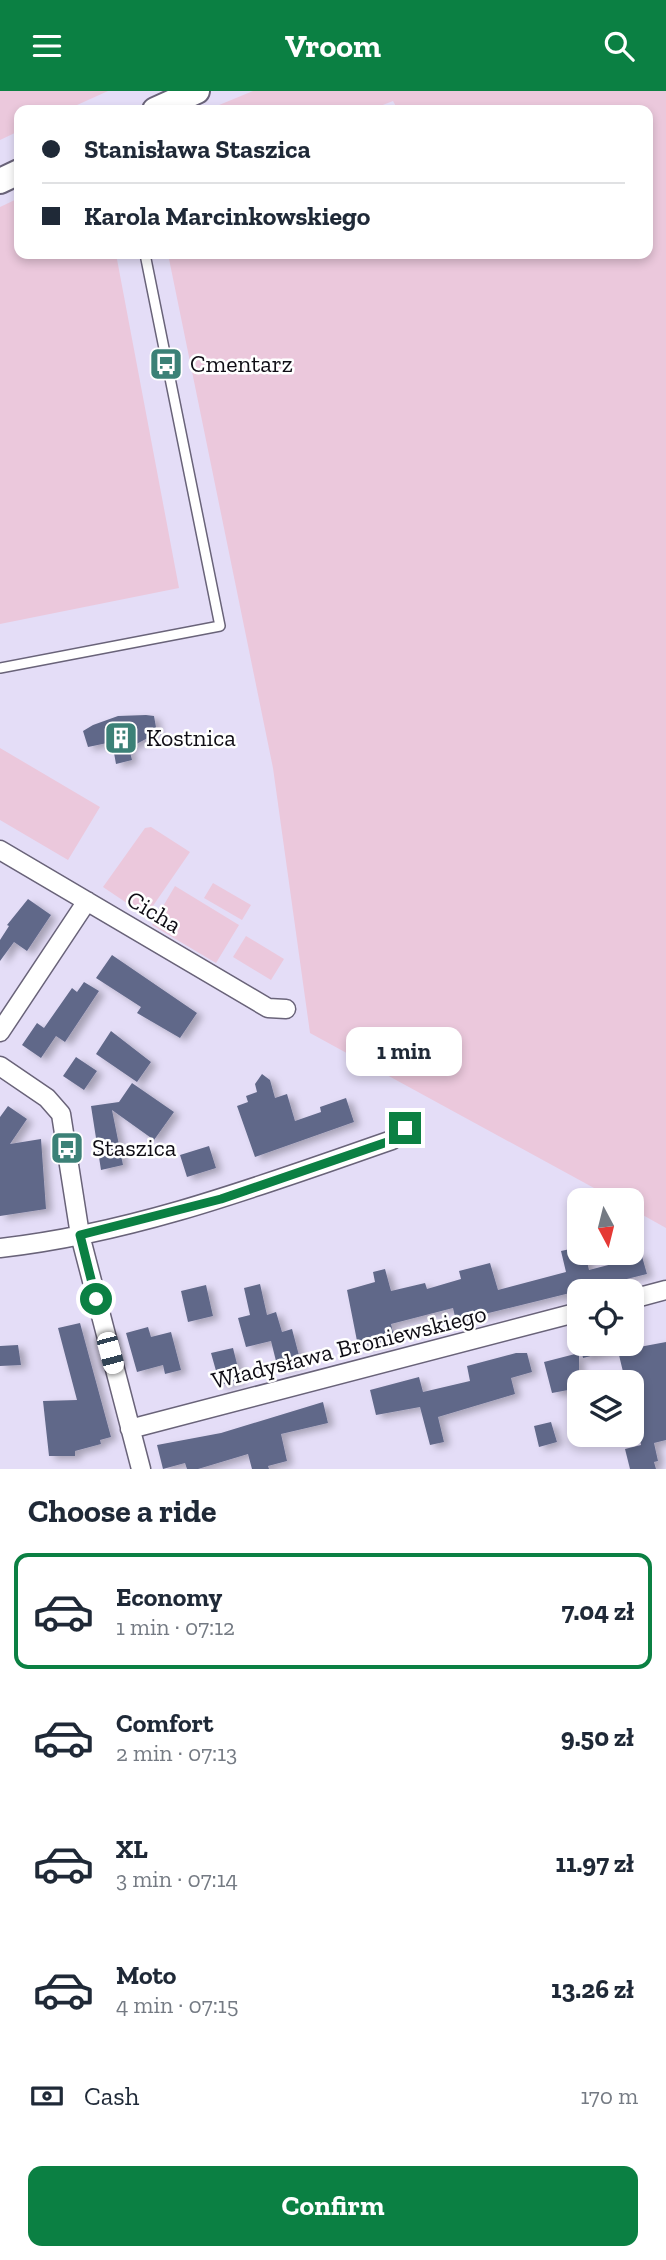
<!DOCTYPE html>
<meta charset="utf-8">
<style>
:root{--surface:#fff;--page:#f6f6f7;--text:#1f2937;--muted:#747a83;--line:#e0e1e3;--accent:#0b8043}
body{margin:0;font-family:"Zilla Slab",serif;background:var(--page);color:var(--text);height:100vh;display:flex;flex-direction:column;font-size:26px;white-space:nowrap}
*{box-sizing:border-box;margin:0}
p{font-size:23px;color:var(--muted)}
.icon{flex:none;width:38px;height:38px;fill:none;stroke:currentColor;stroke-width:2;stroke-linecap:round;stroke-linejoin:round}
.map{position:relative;height:1378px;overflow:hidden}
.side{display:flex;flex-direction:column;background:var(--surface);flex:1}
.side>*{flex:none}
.guide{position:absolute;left:14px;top:14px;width:639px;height:154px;border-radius:14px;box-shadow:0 4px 10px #0003;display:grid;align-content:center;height:154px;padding:0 28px;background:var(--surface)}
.needle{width:46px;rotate:173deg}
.controls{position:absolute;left:567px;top:1097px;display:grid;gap:14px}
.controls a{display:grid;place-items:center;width:77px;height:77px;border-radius:14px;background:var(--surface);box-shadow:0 4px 10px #0003;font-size:35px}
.end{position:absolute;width:32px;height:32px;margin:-16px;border:9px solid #0b8043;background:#fff;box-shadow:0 0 0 4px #fff}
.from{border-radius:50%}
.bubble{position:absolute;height:49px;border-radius:14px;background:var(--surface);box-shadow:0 4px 10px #0003;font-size:23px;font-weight:700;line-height:49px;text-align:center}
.car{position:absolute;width:21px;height:42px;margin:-21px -10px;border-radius:9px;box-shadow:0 0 5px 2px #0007;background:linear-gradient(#fff 24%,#345 0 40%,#fff 0 76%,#345 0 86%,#fff 0)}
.guide b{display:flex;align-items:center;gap:24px;height:66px;font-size:26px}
.guide b+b{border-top:2px solid var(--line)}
.guide i{width:18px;height:18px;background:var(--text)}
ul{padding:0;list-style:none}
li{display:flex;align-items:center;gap:21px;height:116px;margin:0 14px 10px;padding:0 14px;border:4px solid transparent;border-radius:14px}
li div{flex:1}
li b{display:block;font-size:26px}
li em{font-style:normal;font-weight:700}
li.selected{border-color:var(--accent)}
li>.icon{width:63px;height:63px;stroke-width:1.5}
h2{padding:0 28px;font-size:32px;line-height:84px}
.pay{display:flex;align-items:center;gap:18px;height:77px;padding:0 28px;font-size:26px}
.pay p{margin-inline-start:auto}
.button{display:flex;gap:14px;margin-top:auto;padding:14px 28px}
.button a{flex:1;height:80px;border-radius:14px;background:var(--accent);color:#fff;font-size:28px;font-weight:700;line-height:80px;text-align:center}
header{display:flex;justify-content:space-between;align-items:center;height:91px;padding:0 28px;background:var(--accent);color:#fff;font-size:32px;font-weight:700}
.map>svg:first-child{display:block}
</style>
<header><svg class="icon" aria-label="menu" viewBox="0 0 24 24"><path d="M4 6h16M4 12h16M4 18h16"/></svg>Vroom<svg class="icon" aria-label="search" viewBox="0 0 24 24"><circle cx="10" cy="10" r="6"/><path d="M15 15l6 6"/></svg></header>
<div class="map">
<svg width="666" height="1378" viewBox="0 0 666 1378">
<defs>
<filter id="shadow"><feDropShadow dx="6" dy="3.5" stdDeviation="3.5" flood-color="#0004"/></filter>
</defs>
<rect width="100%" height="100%" fill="#e4ddf7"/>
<!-- green -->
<path fill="#ebc8dc" d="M0,0H108L66,19H19V40L0,49Z
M253,0H666V1137L632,1118V1110L616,1109L310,942L273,677L168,163H648V19H398L393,10L370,19H207Z
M19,107V163H116L179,497L0,533V116Z
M0,657L100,716L68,769L0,729Z
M151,736L190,761L146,825L103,796L145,737Z
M213,792L251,814L242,829L204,807Z
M175,795L239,834L216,872L152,834Z
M246,845L284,868L271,889L233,866Z"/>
<!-- building -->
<path fill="#616889" filter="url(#shadow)" d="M146,624L154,625L157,642L129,657L132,669L116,673L112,651L88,656L83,640L93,634L118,625Z
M28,808L51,824L27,860L14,851L0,870V849L9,835L7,834Z
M112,864L197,922L180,947L137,922L141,916L96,887Z
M84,891L99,900L65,951L56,945L41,967L22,954L37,932L44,937L72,897L77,901Z
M111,940L151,971L137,991L96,963Z
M76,966L97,980L84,999L63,985Z
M262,983L270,989L275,1007L287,1003L295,1030L321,1021L320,1016L346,1007L354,1031L255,1066L237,1015L248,1011L246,1005L257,1001L255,993Z
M132,992L174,1021L154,1049L112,1019L123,1074L101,1079L91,1015L119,1011Z
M8,1015L27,1028L10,1053L41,1048L46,1118L0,1125V1026Z
M209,1055L216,1077L187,1086L180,1064Z
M579,1156V1162H585L589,1179L620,1171L619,1167L641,1162L647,1183L456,1230L453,1217L391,1233L394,1246L389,1247V1250L358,1255L347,1199L375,1191L373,1181L385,1178L391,1200L425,1192L427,1198L461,1188L459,1180L490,1172L498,1199L566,1181L561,1160Z
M260,1193L267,1224L276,1221L282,1241L292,1238L301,1272L278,1278L271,1250L246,1256L238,1227L250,1224L244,1197Z
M206,1194L213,1225L188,1231L181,1200Z
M80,1232L111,1346L100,1349L101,1353L75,1360V1365H49L43,1310L77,1309L58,1237Z
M148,1236L151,1246L171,1241L181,1279L165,1283L163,1274L137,1281L126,1242Z
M666,1251V1349L654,1352L658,1370L654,1371L656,1378H630L625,1358L641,1354L632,1312V1287L625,1289L618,1260Z
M580,1253H619V1258L583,1267Z
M18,1254L21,1274L0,1275V1255Z
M233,1257L241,1289L220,1294L211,1262Z
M516,1262H527L532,1281L511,1287L515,1303L438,1326L444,1351L430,1354L420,1316L376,1324L370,1299L419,1286L423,1301L470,1290L467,1275Z
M579,1262V1297L552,1302L544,1271Z
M323,1311L328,1332L281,1343L287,1370L268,1375L269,1378H252L248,1363L198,1378H187L185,1372L163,1378L157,1354L221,1342Z
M551,1331L557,1351L539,1356L534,1335Z"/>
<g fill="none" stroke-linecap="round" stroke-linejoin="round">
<defs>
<path id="service" d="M0,577L220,535L145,163"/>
<path id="minor" d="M0,759L268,917L286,918
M0,941L87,810
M0,975L47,1007L61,1023L80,1144L141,1378
M0,1157C135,1142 265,1093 392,1049L405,1037
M632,1208L666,1199
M130,1338L579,1221"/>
<path id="secondary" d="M155,19L197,0
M0,90L19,81"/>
</defs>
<!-- service casing -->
<use href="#service" stroke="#696379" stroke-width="12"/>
<!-- minor casing -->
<use href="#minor" stroke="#696379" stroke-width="21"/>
<!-- secondary casing -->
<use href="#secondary" stroke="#696379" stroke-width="28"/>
<!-- service -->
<use href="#service" stroke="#fff" stroke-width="9"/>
<!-- minor -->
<use href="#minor" stroke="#fff" stroke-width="18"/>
<!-- secondary -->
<use href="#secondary" stroke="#fff" stroke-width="24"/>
</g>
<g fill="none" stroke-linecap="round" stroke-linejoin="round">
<!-- route -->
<path stroke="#0b8043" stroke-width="9" d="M96,1208L80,1144L221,1108L393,1049L405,1037"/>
</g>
<!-- icons -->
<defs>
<symbol id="bus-square" viewBox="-11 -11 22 22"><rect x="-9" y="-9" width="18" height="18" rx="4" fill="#3c8177" stroke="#fff"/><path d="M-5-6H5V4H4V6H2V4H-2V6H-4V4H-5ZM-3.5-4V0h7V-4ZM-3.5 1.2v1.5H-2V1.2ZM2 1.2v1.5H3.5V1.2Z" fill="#fff"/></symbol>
<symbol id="building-square" viewBox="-11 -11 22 22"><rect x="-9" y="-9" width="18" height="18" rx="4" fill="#3c8177" stroke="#fff"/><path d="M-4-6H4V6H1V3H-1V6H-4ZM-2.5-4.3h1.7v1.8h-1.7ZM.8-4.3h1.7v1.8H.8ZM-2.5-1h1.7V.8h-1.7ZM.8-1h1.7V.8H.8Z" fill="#fff"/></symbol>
</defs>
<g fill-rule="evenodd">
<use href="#bus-square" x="147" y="254" width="38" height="38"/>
<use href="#building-square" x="102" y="628" width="38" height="38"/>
<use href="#bus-square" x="48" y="1038" width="38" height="38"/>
</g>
<g text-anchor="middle" stroke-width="5" stroke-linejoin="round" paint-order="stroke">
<!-- poi labels -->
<g font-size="24" fill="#0f0d15" stroke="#fff" text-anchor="start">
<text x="190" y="281">Cmentarz</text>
<text x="146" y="655">Kostnica</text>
<text x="92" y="1065">Staszica</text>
</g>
<!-- street labels -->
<g font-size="24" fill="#0f0d15" stroke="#fff">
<text transform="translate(154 821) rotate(31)" y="8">Cicha</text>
<text transform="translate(349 1256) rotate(-14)" y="8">Władysława Broniewskiego</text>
</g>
</g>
</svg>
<div class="controls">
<a><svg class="needle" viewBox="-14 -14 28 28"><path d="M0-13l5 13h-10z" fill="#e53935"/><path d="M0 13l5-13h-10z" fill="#747a83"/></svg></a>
<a><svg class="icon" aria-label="locate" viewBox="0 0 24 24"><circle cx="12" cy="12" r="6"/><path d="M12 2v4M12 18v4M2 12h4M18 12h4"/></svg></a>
<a><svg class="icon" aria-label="layers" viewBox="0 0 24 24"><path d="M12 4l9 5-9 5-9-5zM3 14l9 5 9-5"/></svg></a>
</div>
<i class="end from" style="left:96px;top:1208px"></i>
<i class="end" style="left:405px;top:1037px"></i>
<div class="bubble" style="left:346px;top:936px;width:116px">1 min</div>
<i class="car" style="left:110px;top:1262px;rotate:165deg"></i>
<div class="guide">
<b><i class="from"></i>Stanisława Staszica</b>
<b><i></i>Karola Marcinkowskiego</b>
</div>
</div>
<section class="side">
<h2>Choose a ride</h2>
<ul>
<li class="selected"><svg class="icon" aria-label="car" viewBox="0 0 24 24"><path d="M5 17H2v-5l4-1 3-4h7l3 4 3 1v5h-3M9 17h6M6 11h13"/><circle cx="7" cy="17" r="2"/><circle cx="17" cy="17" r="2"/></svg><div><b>Economy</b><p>1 min · 07:12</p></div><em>7.04 zł</em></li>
<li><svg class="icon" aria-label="car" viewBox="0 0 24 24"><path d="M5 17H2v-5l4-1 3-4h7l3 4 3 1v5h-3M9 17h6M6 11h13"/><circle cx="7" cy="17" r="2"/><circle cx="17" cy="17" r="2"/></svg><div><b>Comfort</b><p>2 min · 07:13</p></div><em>9.50 zł</em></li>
<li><svg class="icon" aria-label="car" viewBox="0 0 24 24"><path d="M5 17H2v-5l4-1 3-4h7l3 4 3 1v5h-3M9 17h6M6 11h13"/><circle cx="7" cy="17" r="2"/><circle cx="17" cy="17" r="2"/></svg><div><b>XL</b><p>3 min · 07:14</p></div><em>11.97 zł</em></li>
<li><svg class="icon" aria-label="car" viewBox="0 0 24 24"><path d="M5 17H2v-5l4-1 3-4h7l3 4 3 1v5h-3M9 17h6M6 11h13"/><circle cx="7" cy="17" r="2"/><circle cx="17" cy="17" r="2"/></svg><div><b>Moto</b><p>4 min · 07:15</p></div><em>13.26 zł</em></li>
</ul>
<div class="pay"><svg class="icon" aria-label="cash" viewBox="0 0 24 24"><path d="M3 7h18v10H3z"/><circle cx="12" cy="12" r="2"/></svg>Cash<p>170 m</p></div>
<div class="button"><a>Confirm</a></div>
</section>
